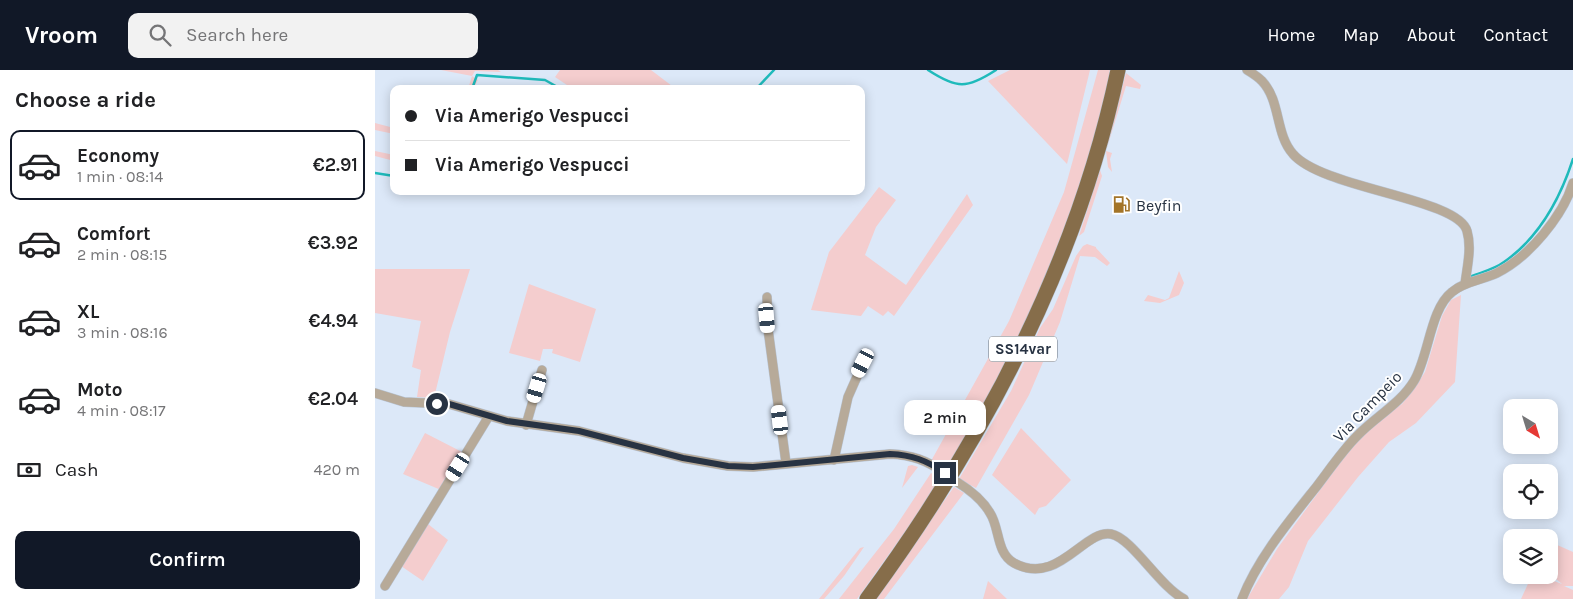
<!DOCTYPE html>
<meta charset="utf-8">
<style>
:root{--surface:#fff;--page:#f2f2f2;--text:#202124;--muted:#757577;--line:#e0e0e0;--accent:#111827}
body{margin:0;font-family:Karla,sans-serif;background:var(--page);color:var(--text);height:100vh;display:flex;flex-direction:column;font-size:19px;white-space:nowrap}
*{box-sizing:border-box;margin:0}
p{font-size:16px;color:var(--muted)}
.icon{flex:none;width:28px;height:28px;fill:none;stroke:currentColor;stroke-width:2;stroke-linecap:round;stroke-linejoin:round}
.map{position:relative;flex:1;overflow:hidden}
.side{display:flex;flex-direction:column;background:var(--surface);width:375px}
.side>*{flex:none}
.banner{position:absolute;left:15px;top:15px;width:475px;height:110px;border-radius:10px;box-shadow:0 2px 12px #0003;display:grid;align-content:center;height:110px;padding:0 15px;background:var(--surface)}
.needle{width:32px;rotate:142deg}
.tools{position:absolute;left:1128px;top:329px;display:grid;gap:10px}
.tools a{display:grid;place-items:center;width:55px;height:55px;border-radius:10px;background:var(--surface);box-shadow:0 2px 12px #0003;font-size:25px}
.end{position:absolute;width:22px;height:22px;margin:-11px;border:6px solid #283343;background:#fff;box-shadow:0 0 0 2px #fff}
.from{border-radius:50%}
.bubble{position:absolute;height:35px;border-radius:10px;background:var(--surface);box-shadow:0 2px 12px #0003;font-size:16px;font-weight:600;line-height:35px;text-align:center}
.car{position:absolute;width:15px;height:30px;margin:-15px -8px;border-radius:6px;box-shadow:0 0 4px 1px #0007;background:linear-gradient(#fff 24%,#345 0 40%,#fff 0 76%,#345 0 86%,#fff 0)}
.banner b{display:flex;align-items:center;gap:18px;height:48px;font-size:19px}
.banner b+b{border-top:1px solid var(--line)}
.banner i{width:12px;height:12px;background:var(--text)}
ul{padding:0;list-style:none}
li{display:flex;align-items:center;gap:15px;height:70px;margin:0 10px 8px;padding:0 5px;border:2px solid transparent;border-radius:10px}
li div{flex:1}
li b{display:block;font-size:19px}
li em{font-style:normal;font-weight:600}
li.selected{border-color:var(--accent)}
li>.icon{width:45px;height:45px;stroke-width:1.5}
h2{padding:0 15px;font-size:22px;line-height:60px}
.pay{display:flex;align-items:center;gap:12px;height:55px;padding:0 15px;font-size:19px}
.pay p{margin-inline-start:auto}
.primary-button{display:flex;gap:10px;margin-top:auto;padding:10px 15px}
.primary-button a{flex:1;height:58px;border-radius:10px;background:var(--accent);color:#fff;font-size:20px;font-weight:600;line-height:58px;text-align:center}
header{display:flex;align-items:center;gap:30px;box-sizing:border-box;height:70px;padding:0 25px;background:var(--accent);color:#fff}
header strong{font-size:24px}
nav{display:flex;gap:28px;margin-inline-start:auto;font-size:18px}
.search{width:350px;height:45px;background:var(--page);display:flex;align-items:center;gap:12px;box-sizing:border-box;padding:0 18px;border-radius:10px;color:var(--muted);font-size:19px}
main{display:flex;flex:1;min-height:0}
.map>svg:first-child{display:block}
</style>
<header>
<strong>Vroom</strong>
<div class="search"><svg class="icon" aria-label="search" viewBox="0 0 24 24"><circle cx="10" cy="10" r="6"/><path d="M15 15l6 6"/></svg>Search here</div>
<nav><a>Home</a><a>Map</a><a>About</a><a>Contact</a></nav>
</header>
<main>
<section class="side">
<h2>Choose a ride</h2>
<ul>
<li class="selected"><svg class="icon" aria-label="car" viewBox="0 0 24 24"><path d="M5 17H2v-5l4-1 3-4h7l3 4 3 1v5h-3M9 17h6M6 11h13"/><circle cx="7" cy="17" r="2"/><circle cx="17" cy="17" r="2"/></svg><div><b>Economy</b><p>1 min · 08:14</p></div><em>€2.91</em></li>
<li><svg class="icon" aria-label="car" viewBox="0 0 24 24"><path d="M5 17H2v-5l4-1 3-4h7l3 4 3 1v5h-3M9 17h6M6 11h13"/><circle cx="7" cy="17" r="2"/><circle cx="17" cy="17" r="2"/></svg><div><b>Comfort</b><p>2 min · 08:15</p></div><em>€3.92</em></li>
<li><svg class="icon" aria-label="car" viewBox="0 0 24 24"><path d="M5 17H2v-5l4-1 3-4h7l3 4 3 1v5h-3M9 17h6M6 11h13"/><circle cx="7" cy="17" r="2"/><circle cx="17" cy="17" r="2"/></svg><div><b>XL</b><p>3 min · 08:16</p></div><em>€4.94</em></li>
<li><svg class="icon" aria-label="car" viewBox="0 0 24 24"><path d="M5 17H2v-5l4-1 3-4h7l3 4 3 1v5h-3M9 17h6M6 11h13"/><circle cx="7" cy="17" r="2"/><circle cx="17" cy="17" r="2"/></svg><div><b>Moto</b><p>4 min · 08:17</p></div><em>€2.04</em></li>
</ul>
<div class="pay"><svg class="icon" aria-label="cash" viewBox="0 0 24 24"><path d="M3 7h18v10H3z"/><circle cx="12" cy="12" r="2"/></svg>Cash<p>420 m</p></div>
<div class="primary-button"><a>Confirm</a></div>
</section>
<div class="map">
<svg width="1198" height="529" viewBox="0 0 1198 529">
<rect width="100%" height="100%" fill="#dce8f8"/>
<!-- green -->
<path fill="#f4cdce" d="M66,0H123L126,2L100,1L97,6L103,10L98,19H93L97,6Z
M185,0H276L301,19H198L180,7Z
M635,0H715L692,94L613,11Z
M723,0H737L702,130L652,253L573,401L556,391L634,251L689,122Z
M751,3L766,15L765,19L751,16L731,81L737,83L735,89L737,102L733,97L731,81Z
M0,53L19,58V64L0,60Z
M0,81L19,85V91L0,86Z
M725,100L727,106L709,162L704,166Z
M504,117L521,130L501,157L490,185L531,215L592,124L598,135L519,246L513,241L508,246L493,236L486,246L436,240L454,182Z
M712,174L721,177V178L735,193L732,196L720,187L705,186L685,252L654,325L601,418L584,409L636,321L665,258L678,239L701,186L708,176Z
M0,199H95L75,262L59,328L42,327L46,300L37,297L46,251L0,243Z
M804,201L809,213L804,225L785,233L769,231L773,225L790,230L794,228Z
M154,214L221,239L205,292L177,283L178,279H168L165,291L134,283Z
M1086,225L1080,312L1041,353L1014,372L983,407L933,471L914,517L904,529H872L902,479L975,379L1006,348L1027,334L1041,316L1050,302L1067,246L1076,230Z
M646,358L696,410L671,436L664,438L660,445L617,405Z
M50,363L89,383L66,420L28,404Z
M537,395L543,397L527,418L533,396Z
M556,403L567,410L482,529H464L519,459Z
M579,417L589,423L509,529H499Z
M53,454L73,470L48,511L26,496Z
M1180,474L1198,482V516H1189L1198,520V529H1146L1157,505H1163L1187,514L1174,503V485Z
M489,477L469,506L449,529H444L485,478Z
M613,511L632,529H608Z"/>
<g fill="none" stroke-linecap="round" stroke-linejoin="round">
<!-- stream -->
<path stroke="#1fbabb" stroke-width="2.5" d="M553,0C582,19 592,19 621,0
M97,19L102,5L170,10L186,19
M381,19L399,0
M0,103L19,106
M1097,206C1107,202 1120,199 1129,192C1165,167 1185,129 1198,89"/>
<defs>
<path id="minor" d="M872,0C877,3 883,7 887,11C906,31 900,64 918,84C948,119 1083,128 1092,161C1097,178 1092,197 1090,214
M392,227L393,259L411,393
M0,323L29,332L74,334L132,351L204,361L308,388L353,396L378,397L515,384C537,385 551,390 570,403
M151,355L167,300
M459,390L473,327L488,293
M582,412C595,420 607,429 615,443C625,458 621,483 639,493C683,517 709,459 736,464C757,468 784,516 809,529
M10,516L114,346
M867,529C883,488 915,450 942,416C955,399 967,381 982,366C1000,347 1025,334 1039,311C1054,286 1055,239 1077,222C1090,211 1108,210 1122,203C1154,187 1188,146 1198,113"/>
<path id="trunk" d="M492,529C609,370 702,195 743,0"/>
</defs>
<!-- minor casing -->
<use href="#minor" stroke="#b8c4d4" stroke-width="10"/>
<!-- trunk casing -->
<use href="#trunk" stroke="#b8c4d4" stroke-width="16"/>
<!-- minor -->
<use href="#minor" stroke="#b7aa99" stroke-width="9"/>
<!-- trunk -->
<use href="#trunk" stroke="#866d4a" stroke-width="15"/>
</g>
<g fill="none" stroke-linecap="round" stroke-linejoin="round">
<!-- route -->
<path stroke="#283343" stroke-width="6" d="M62,334H74L132,351L204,361L308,388L353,396L378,397L515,384C537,385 551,390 570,403"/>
</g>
<!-- icons -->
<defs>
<symbol id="fuel-bare" viewBox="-9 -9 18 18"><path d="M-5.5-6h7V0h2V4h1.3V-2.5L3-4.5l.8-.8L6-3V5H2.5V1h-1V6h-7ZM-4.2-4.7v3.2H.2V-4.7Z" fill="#a37428" stroke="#fff" stroke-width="2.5" paint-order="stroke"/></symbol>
</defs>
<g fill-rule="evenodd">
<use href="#fuel-bare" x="734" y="122" width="25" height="25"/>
</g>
<g text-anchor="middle" stroke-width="4" stroke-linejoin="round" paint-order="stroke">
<!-- shield labels -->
<rect fill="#fff" stroke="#68707b" stroke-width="1" x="614" y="266.5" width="68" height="25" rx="4"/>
<g font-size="15" font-weight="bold" fill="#283343">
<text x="648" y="284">SS14var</text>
</g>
<!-- poi labels -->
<g font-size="16" fill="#283343" stroke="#fff" text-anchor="start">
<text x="761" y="141">Beyfin</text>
</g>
<!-- street labels -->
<g font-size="16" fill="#283343" stroke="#fff">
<text transform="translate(992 336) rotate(-46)" y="6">Via Campeio</text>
</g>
</g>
</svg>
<div class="tools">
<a><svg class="needle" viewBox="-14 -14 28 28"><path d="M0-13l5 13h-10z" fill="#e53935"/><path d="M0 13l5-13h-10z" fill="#757577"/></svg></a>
<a><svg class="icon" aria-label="locate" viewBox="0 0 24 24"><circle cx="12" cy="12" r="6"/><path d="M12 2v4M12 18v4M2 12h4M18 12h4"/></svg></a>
<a><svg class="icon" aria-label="layers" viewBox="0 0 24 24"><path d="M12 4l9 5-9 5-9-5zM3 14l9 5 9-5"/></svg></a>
</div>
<i class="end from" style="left:62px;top:334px"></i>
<i class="end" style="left:570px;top:403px"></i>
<div class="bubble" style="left:529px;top:330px;width:82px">2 min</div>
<i class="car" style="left:392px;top:248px;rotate:175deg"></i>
<i class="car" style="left:488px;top:293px;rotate:207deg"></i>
<i class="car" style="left:162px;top:318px;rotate:197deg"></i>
<i class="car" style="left:405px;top:350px;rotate:353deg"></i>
<i class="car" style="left:83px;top:397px;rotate:212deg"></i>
<div class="banner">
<b><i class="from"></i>Via Amerigo Vespucci</b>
<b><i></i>Via Amerigo Vespucci</b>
</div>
</div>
</main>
